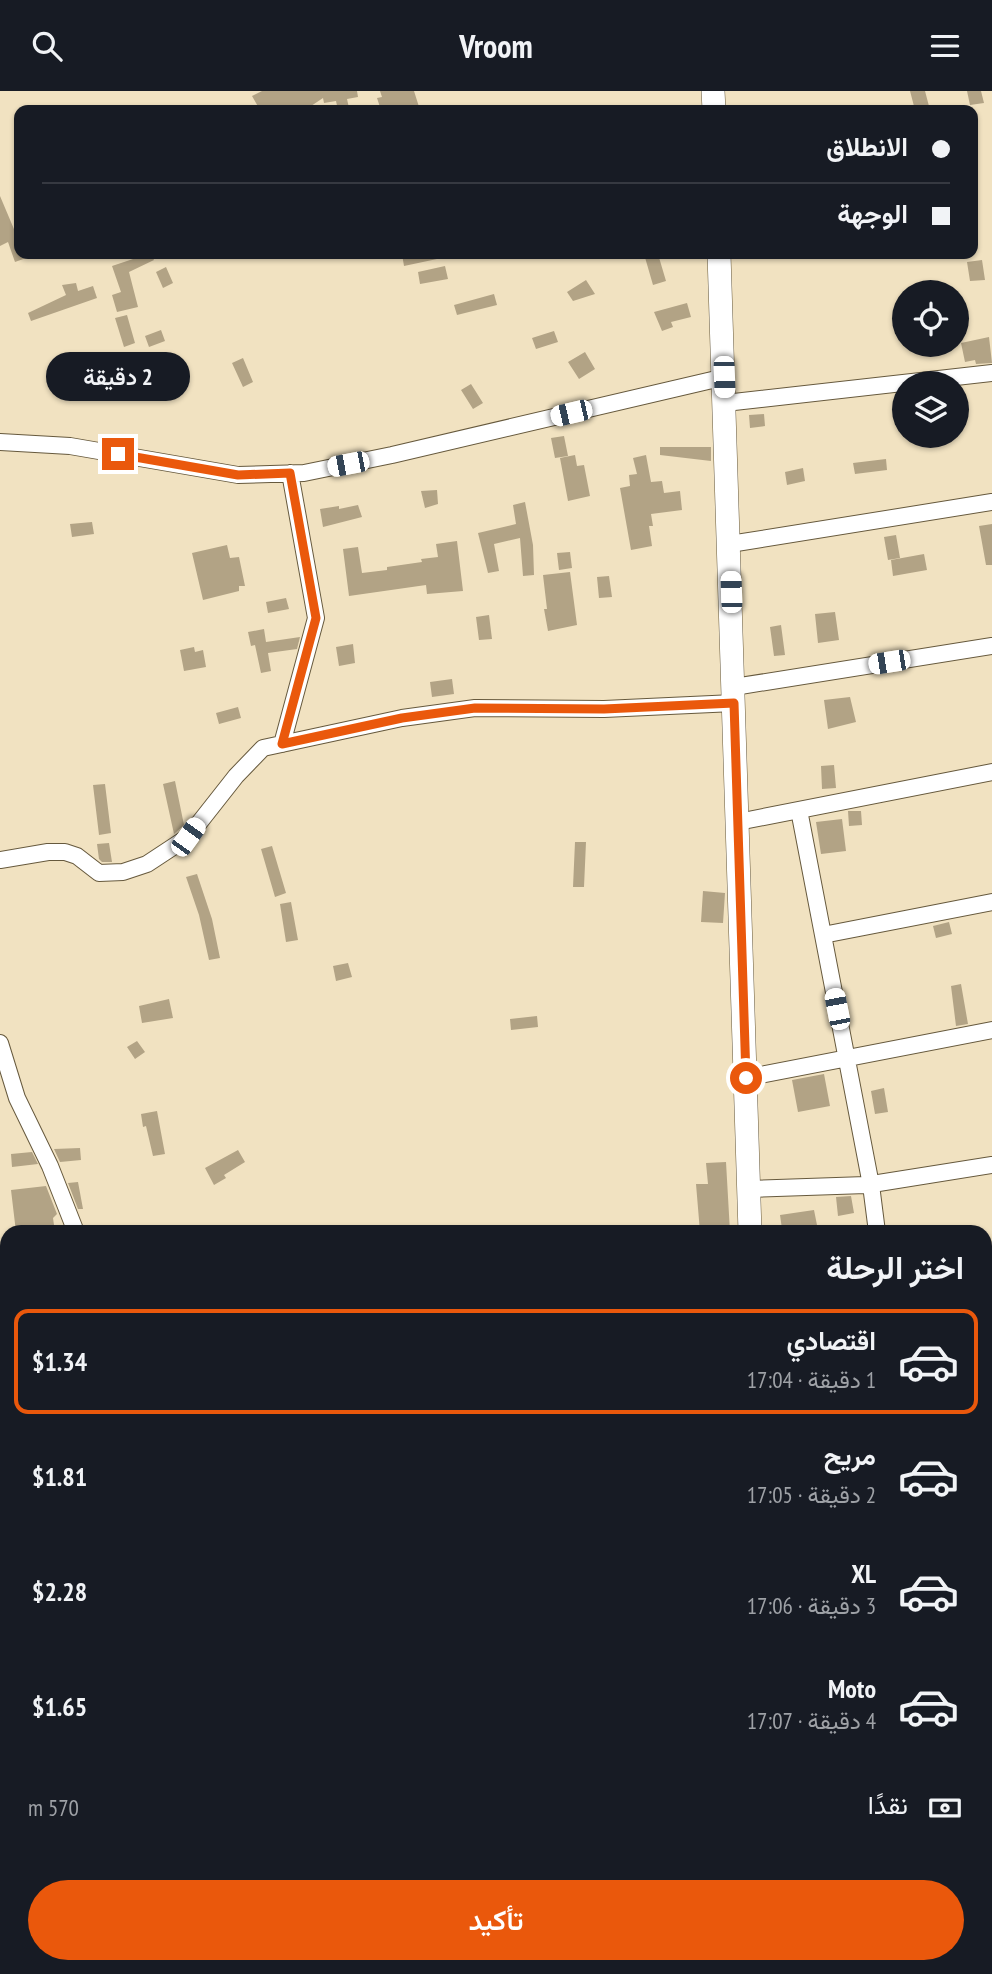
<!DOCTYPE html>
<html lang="ar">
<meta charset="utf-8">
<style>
:root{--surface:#171b24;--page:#242831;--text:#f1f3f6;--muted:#9ea1a6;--line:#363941;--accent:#ea580c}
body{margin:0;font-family:"PT Sans Narrow",Vazirmatn,sans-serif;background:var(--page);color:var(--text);direction:rtl;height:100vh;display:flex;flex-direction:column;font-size:26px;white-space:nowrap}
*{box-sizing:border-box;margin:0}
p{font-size:23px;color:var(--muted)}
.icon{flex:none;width:38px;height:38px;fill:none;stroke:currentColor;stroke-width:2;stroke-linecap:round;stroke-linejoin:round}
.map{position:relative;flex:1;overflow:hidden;direction:ltr}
.side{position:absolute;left:0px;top:1134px;width:992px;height:749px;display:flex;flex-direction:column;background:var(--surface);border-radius:21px 21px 0 0;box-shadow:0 2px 5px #0004;direction:rtl}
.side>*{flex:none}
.top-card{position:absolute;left:14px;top:14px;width:964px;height:154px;border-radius:14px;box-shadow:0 2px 5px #0004;direction:rtl;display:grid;align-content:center;height:154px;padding:0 28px;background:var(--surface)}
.tools{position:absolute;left:892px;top:189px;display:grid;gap:14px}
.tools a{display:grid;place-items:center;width:77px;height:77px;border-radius:50%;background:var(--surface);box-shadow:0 2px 5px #0004;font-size:35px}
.end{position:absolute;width:32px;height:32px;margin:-16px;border:9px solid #ea580c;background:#fff;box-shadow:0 0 0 4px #fff}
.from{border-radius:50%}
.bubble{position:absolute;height:49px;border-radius:24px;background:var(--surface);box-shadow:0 2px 5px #0004;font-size:23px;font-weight:600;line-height:49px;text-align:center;direction:rtl}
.car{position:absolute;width:21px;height:42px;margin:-21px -10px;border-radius:9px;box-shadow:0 0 5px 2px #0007;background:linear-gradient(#fff 24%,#345 0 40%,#fff 0 76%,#345 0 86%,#fff 0)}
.top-card b{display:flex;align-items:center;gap:24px;height:66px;font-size:26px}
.top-card b+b{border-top:2px solid var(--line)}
.top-card i{width:18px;height:18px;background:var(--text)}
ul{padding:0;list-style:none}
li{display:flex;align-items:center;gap:21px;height:105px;margin:0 14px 10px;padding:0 14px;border:4px solid transparent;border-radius:14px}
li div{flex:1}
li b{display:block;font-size:26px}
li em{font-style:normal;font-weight:600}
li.on{border-color:var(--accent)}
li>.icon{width:63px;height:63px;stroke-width:1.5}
h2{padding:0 28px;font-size:32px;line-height:84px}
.pay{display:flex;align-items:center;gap:18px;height:77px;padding:0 28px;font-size:26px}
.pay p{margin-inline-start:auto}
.action{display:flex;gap:14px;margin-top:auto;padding:14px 28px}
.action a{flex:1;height:80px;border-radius:42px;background:var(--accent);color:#fff;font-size:28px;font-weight:600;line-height:80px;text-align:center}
header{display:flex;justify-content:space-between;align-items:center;height:91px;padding:0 28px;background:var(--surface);font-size:32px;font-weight:600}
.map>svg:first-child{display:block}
</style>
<header><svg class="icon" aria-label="menu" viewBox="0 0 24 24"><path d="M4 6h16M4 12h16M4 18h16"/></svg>Vroom<svg class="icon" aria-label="search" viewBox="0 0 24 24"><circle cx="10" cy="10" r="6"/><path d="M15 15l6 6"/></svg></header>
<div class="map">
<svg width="992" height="1883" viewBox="0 0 992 1883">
<rect width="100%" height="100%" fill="#f1e2c1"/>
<!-- building -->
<path fill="#b2a385" d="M262,0H357L358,6L347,8L349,17L340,19H338L336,10L324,12L323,7L305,19H276L285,14L274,19H260L252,5Z
M380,0H414L420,19H398L396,14L381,19L377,7L382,6Z
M910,0H925L930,19H915Z
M967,0H981L984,12L970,14Z
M0,105L19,150V163H24L26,167L15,171L8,151L0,155Z
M148,163H151L154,169L129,181L138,216L117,221L112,204L121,201L112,175Z
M402,163H436L437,168L404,175Z
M644,163H658L666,190L653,194Z
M982,169L985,189L970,190L967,171Z
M445,175L448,188L420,193L418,181Z
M166,176L173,192L163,197L156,181Z
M586,189L595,203L573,210L567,201Z
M76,192L78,200L93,195L97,207L31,230L28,222L66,204L62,194Z
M494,203L497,214L457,224L454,214Z
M687,212L691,226L671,231L673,236L662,240L654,221Z
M127,224L135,252L124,256L115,227Z
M161,239L165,250L149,256L145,245Z
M554,240L558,251L536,258L532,247Z
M989,246L992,272L976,273L975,269L965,271L961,252Z
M585,261L595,278L579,288L568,271Z
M243,267L253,291L243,296L232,272Z
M471,293L483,312L473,318L461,299Z
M764,323L765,335L750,337L749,324Z
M564,345L568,365L555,367L551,347Z
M660,356H711V370L660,364Z
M575,364L577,375L584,374L590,405L568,410L560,367Z
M646,364L651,391L662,390L664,402L680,400L682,419L651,423L653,435H649L652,455L631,459L620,397L630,395L629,384L637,383L633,367Z
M886,368L887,379L855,383L853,372Z
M803,377L805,390L787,394L785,381Z
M437,399L438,413L425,417L421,400Z
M525,411L533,454L534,484L523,485L520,447L494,453L499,480L488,482L478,442L516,433L513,414Z
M358,414L362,426L323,436L320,418L339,415V418Z
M92,431L94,443L72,446L70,433Z
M992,433V474H986L979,435Z
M896,444L900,467L888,469L884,446Z
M457,450L463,500L427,503L426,494L349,505L343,458L358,456L362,482L387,479V476L422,471L421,468L438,466L436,453Z
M227,454L230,467L239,466L245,495H239V500L203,509L192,462Z
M570,461L572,477L559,479L557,462Z
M924,463L927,479L893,485L891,469Z
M570,481L577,534L548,540L544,518H547L543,484Z
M609,485L612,506L599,507L597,486Z
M286,507L289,518L268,522L266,511Z
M835,521L839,549L818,552L815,523Z
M489,524L492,548L479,549L476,526Z
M781,534L785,564L774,565L770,536Z
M264,538L266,551L300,546L297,558L268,562L271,580L261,582L255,554L251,555L248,541Z
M353,553L355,572L339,575L336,556Z
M194,556L195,561L203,559L206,576L184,580L180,559Z
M452,588L454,603L432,606L430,591Z
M850,606L856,631L828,638L824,609Z
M238,616L241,627L219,633L216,622Z
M834,674L836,697L822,698L821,675Z
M175,690L184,734L174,743L163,693Z
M105,693L111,742L99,744L93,694Z
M848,720H861L862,734L849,735Z
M842,728L846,760L821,763L816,731Z
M575,751H586L584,796H573Z
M109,752L112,771H102L99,768L97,753Z
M272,755L286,802L275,806L261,758Z
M197,783L212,828L220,867L209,869L199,824L186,786Z
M703,800L725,802L723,832L701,831Z
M291,811L298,849L286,851L280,813Z
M949,831L952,843L936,847L933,835Z
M348,872L352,886L336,890L333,875Z
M961,893L968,933L956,935L951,895Z
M169,908L173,927L142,932L139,915Z
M537,925L538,936L511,939L510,928Z
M137,950L145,961L135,968L127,956Z
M824,983L830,1015L798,1021L792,989Z
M884,997L888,1021L875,1023L871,1000Z
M157,1020L165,1063L153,1065L146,1035L143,1036L141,1023Z
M80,1057L81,1069L60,1071L54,1058Z
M238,1059L245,1071L224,1084L226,1087L214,1094L205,1077Z
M32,1061L38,1073L12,1076L11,1063Z
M726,1071L730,1141H700L696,1093H708L706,1072Z
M78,1091L83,1118H78L68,1092Z
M46,1095L57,1123L53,1127L55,1141H16L11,1099Z
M851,1105L854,1122L838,1125L836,1106Z
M814,1119L817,1134L782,1138L780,1124Z"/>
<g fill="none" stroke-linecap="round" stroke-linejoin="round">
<defs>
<path id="street" d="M725,312L992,282
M0,351L70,355L238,384L304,382L392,364L725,286
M730,453L992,411
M734,596L992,555
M282,653L316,527L290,382
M799,719L871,1094L877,1141
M738,731L992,681
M0,769L48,761H65L77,765L99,782L123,781L147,773L188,746L236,685L263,657L402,627L475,617L604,618L734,612
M823,844L992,811
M0,952L17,1007L50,1075L76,1141
M745,987L992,939
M749,1098L866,1094L992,1074
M0,1260H7
M985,1337L992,1336
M985,1467L992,1465
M985,1602L992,1601
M0,1694H7
M985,1727L992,1725
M985,1825L992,1865
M541,1883L542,1876"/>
<path id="secondary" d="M713,0L714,19
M719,163L750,1141
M759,1876V1883"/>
</defs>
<!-- street casing -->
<use href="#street" stroke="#66593d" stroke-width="18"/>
<!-- secondary casing -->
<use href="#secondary" stroke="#66593d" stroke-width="24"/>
<!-- street -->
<use href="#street" stroke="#fff" stroke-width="16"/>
<!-- secondary -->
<use href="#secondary" stroke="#fff" stroke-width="23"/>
</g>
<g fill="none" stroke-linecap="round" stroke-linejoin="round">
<!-- route -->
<path stroke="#ea580c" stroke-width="9" d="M118,363L238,384L290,382L316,527L282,653L402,627L475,617L604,618L734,612L746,987"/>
</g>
</svg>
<div class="tools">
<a><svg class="icon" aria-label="locate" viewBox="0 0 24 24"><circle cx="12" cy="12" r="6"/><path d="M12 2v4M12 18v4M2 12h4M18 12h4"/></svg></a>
<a><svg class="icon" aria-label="layers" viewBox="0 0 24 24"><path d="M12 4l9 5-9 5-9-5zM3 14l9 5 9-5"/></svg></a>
</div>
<i class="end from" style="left:746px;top:987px"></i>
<i class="end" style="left:118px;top:363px"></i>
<div class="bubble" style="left:46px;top:261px;width:144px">2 دقيقة</div>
<i class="car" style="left:724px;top:286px;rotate:178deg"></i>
<i class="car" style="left:571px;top:322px;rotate:257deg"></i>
<i class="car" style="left:348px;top:373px;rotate:259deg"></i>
<i class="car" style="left:731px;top:501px;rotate:358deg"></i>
<i class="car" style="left:889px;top:571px;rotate:261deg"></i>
<i class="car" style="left:188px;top:746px;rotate:36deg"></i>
<i class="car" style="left:837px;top:918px;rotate:349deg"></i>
<div class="top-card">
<b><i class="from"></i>الانطلاق</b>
<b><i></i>الوجهة</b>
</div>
<section class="side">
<h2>اختر الرحلة</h2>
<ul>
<li class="on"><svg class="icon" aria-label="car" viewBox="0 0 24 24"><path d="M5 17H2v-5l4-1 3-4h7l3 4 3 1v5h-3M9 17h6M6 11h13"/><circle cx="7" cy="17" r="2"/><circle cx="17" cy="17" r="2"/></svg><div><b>اقتصادي</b><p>1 دقيقة · 17:04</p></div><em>$1.34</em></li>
<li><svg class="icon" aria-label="car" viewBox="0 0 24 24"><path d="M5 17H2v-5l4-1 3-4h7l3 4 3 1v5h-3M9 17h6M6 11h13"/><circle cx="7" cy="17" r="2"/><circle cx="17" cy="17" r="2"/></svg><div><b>مريح</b><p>2 دقيقة · 17:05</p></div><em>$1.81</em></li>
<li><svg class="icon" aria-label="car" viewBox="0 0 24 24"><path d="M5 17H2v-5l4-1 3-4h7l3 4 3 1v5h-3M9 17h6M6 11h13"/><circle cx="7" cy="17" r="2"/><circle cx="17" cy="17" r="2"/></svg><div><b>XL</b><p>3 دقيقة · 17:06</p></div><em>$2.28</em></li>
<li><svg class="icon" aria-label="car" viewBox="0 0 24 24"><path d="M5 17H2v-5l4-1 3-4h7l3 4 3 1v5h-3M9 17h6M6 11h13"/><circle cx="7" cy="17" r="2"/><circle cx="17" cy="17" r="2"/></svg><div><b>Moto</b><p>4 دقيقة · 17:07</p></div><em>$1.65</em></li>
</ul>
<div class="pay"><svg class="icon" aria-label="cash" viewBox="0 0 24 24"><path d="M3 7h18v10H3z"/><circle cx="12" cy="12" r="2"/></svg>نقدًا<p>570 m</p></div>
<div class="action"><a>تأكيد</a></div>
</section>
</div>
